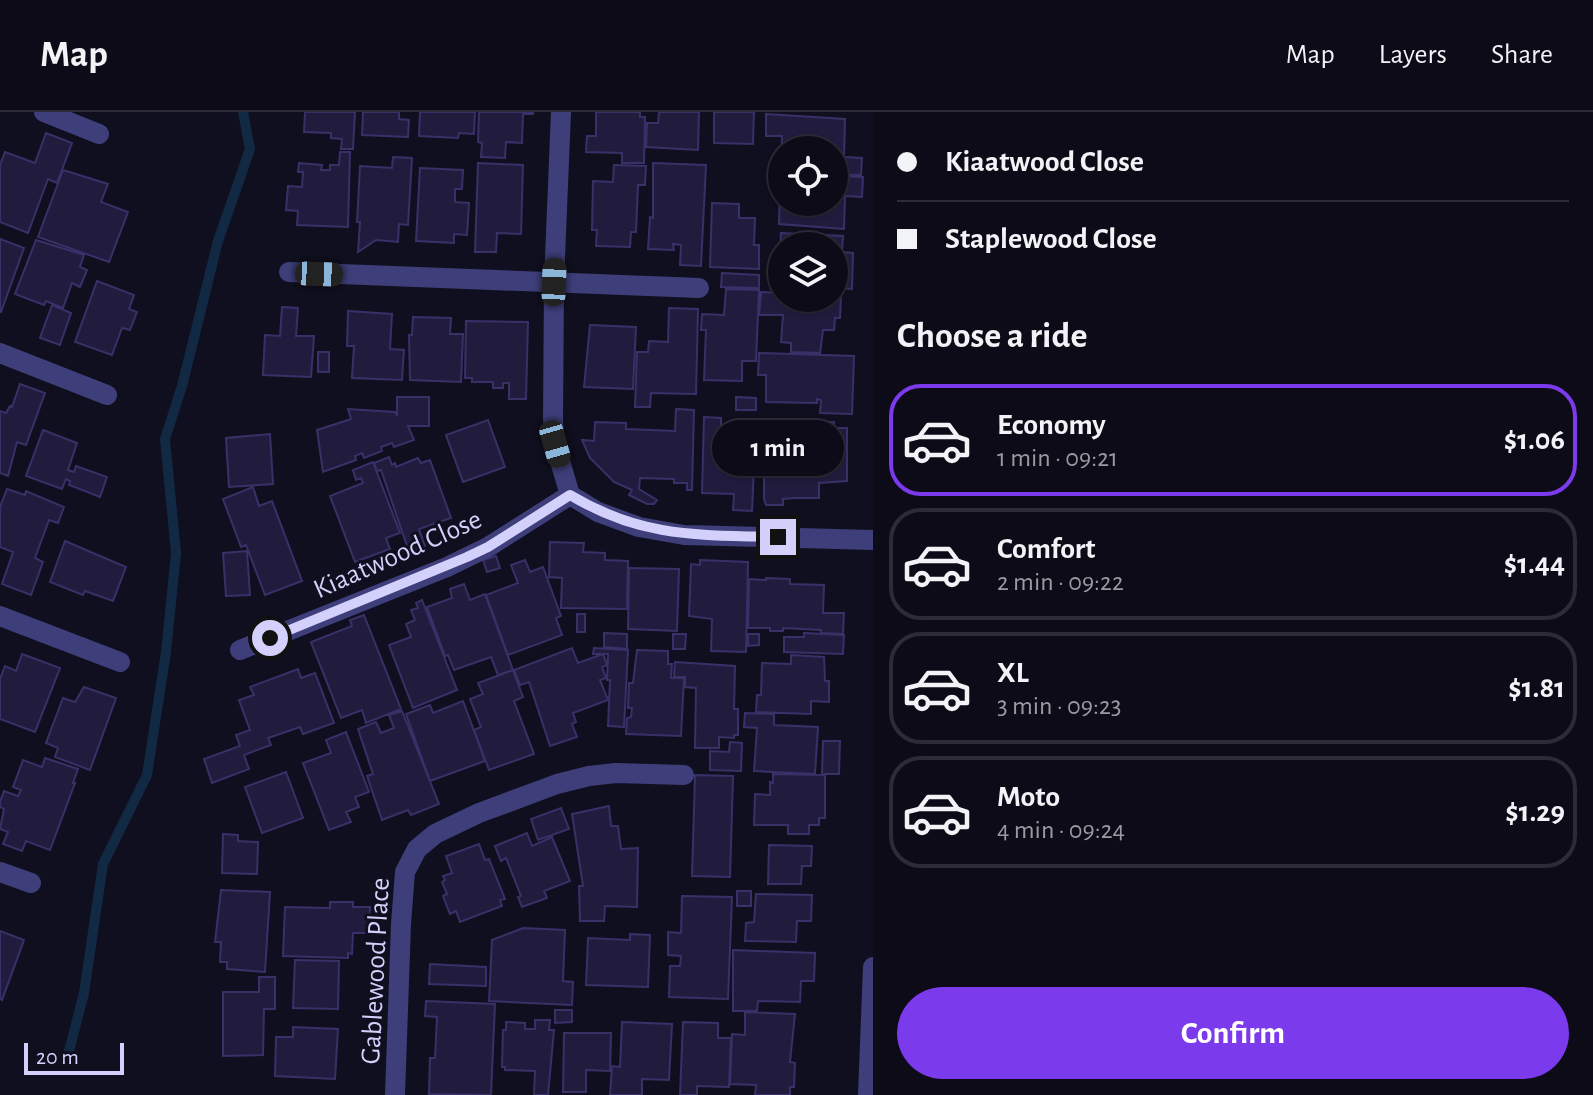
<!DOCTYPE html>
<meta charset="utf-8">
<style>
:root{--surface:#0c0b17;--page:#151420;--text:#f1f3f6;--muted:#9a9ba1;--line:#2c2b36;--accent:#7c3aed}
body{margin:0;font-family:"Alegreya Sans",sans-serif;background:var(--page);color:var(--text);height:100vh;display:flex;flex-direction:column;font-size:30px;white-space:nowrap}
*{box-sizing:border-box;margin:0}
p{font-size:26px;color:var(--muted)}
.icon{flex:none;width:44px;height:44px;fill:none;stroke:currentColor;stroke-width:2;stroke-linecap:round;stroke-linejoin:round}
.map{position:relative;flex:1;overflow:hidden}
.sheet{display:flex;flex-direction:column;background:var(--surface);width:720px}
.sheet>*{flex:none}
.hud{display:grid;align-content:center;height:176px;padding:0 24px;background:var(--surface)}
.fabs{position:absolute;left:768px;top:24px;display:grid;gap:16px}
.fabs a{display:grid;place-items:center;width:80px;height:80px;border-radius:50%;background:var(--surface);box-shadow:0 2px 6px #0004,0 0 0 2px var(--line);font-size:40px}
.scale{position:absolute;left:24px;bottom:20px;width:100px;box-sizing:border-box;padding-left:8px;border:4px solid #d3d1fb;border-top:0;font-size:22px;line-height:28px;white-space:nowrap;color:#d3d1fb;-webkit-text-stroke:6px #100f1f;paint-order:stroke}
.end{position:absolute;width:36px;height:36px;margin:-18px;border:10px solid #d3d1fb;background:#111;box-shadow:0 0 0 4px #111}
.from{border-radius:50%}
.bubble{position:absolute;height:56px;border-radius:28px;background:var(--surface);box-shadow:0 2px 6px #0004,0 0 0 2px var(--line);font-size:26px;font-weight:700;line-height:56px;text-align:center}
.car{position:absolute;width:24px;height:48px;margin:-24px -12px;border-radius:10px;box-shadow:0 0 6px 2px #0007;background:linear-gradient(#222 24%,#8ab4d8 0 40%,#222 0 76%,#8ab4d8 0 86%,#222 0)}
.hud b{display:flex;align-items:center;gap:28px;height:76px;font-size:30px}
.hud b+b{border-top:2px solid var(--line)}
.hud i{width:20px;height:20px;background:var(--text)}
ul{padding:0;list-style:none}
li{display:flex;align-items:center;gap:24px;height:112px;margin:0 16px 12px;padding:0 8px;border:4px solid var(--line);border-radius:32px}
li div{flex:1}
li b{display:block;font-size:30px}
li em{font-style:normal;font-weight:700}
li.active{border-color:var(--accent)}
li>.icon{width:72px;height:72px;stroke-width:1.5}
h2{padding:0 24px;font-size:36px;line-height:96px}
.primary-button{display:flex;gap:16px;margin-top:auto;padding:16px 24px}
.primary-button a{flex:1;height:92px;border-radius:48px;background:var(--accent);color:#fff;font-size:32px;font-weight:700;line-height:92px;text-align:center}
header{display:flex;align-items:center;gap:48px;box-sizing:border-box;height:112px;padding:0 40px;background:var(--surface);border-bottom:2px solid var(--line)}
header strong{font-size:38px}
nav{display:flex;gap:44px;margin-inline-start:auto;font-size:28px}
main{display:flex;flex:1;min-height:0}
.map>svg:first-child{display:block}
</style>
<header>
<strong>Map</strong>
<nav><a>Map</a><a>Layers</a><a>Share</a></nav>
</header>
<main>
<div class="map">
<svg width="873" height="983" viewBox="0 0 873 983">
<rect width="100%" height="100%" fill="#100f1f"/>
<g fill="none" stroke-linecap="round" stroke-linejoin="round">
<!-- stream -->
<path stroke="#122944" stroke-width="10" d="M68,943L84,881L103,752L147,663L166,540L176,441L165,327L182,274L218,129L250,37L243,0"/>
</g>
<!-- building -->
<path fill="#211c3e" stroke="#383168" stroke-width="2" d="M305,0H355L353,37H341L342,27L331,26V21L304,20Z
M363,0H399V7L409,8L408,25L362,23Z
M420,0H475L474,22L459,21L458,26L419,24Z
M479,0H533V2H523L522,31L506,30L505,46L481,45L482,31L478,30Z
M596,0H640V5H645L644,51H622V41L586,40L587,24H596Z
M659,0H699L698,38L646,35L647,11H658Z
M714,0H754L753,32L714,31Z
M766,2L845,7L844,45L862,46L861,63L834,62V38H782L781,50L782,24H766Z
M46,21L72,31L57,71L48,67L28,121L0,110V53L5,40L35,51Z
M340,40H350L348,115L297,113L298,99L286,98L288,74L302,75L303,60H298L299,51L322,53L321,58H330V53H339Z
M393,45L412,46L408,113L399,112L398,130L376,128L358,140L360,110H357L360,54L392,56Z
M478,51L523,53L521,122L497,121L496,140H475Z
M653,51L706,53L701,154L680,153L681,133L673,132L674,138L648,137L650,105L653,106Z
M614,53L646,54L645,73H638L636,120H631L630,135L596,134L597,118H592L593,69L613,70Z
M420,56L463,58L462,77H455V90L469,91L467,123L454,122V131L416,129Z
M63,58L108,72L101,90L128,100L109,150L38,125Z
M834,64L863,65L862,85L845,84L844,117L779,112L780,74L782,90H834Z
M712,91L739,92V106H755L754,133H759V157L710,155Z
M781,121L843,124L842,140L853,141L852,177L840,176V182H834V134H782V179H778Z
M0,127L24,136L1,200H0Z
M36,128L84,143L80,155L87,158L80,175L72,171L63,196L46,189L44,193L15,182Z
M722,161L759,163V176L721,175Z
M97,169L134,183L129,197L137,200L130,218L122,216L112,243L75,230Z
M726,177L759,178L756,249H742V269L704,268L706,218H701L702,202L724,203Z
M761,180L782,181V186H834V183H841L840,206H835L834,218H823L820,241L791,240V231L781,230L783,203H759Z
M52,193L71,201L60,233L40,226Z
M282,195L298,196L296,224H314L311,265L263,263L265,223L280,224Z
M669,196L698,197L696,282L651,281L650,295H635L637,240H648L649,229L668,230Z
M348,199L392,202L390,237L404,238L402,268L352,266L354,234H347Z
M413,205L451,206L450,222H463L461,270L410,268L409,223H412Z
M466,209L528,210L526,287H509V271H503V276H493V270H472V266H465Z
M590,213L636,215L633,277L584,275Z
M318,240H329V260H318Z
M759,241L854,244L852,302L820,301L821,288L817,287V291L766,290V263H758Z
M20,272L45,281L26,333L17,330L8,364L0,361V299L6,301L10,294L12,295Z
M397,285H429V314H408L414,328L394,335L392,331L381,335L382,339L364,346L362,341L355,344L356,348L323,360L317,318L351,307L348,297L395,300L397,304Z
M736,285L756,286V298H736Z
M676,297L694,298L692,378H687V371H674V367L640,366L639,377L657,388L654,392H647L629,383L632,378L614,370L590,346L582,328L594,329L595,310L626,311V317L675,319Z
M704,305L721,306V313L735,314L736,309L747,310L746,330H755L752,399L733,398L734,382L702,381Z
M488,308L505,355L463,370L446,323Z
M793,310H834V316H847V369L819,371V386H794L783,387V393H766L764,387V354H757V338H770V356H778L779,339H792Z
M43,318L77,331L68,358L74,360L76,354L107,365L100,385L69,373L70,369L66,367L62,377L26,364Z
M270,322L273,372L229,375L226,326Z
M389,345L392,353L395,351L396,355L418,346L421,351L430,348L451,406L419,417L425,434L414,438L412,432L407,434L381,358L377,359L374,351Z
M373,350L400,421L386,426L390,437L355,450L330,384L363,371L361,366L356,368L353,358Z
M253,375L259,394L272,389L302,469L265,483L246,433L241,435L223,387Z
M7,377L25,383L26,379L64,395L58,411L49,408L35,446L43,450L31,483L2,472L13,440L0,435V395Z
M65,429L126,455L113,489L85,479L83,483L50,470Z
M550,430L584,431L583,440L605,441V448L628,449L627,497L561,496L562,466L549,465Z
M247,439L250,483L226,484L223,441Z
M496,444L500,456L487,460L483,448Z
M525,448L530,460L543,455L561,504L556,506L562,523L508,543L486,483L518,471L511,453Z
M700,448L748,450L746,540L711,539L712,507L689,504L691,452L700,453Z
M629,456L679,457L677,519L628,517Z
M766,466L790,467V472L824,473L823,501H844L843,522L821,521V518L783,516V519H770V516H748L749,467L766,468Z
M464,472L470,488L485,482L513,558L498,563L491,545L454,558L448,543L445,544L427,495L452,486L450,477Z
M422,488L457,578L413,596L389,533L411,525L406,512L415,508L411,498L418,496L416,491Z
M577,502H585V520H577Z
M364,503L401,597L366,611L362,598L341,606L311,530L352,514L350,508Z
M604,521L627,522V537L604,535Z
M804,521L844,523L843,542L784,540V525H804Z
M673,522H686L685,537H673Z
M748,522H759V533L748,534Z
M572,536L578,551L603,542L607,553L602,555L606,566L600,568L608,588L573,601L576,610L572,612L577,625L550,634L529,570L520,573L514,558Z
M594,536L628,538L624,615L608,614L610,568H607L608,542H593Z
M637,538L668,539V552H672L671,566H684L681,624L626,622L627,606L631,605L632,596H628L629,571H633Z
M22,542L60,556L35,620L0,607V567L5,554L16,559Z
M791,543L824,545L825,569H829V590L811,589V602L756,600L757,583H761L762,551L791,552Z
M675,550L735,554L734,597H738V623H734V626L719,625V636H695L696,576L685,575V565H674Z
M298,557L301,566L315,561L334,611L303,622L300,615L268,626L271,633L244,643L249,657L212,671L204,647L240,634L236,623L250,618L239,588L254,583L250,575Z
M513,558L523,585L514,589L534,642L489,658L474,618L481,615L470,587L483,582L478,571Z
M84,575L116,586L90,658L55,645L58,636L46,631L63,586L75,590Z
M463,589L485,649L430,669L406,602L430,593L433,601Z
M402,599L439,692L411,703L408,698L382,708L367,664L373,662L358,617L376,610L381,621L394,616L389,603Z
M745,601L774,602V613L818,615L815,662L754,659L757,616L744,615Z
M346,620L369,680L355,685L359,695L346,700L351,710L329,718L303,651L331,641L326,628Z
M823,629H840L839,662H822Z
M730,630L742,631L741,659L710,658V639L729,640Z
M45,646L78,657L73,671H75L50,738L26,729L22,739L3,732L8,720L0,717L4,697L0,695V690L4,679L18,684L21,678L13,675L23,648L42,655Z
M286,660L303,706L262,721L245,675Z
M773,662L825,663V706H819V713H809V722H788V713H754L755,682L770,683V670L773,671Z
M695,663L733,664L730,765L692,764Z
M609,694L611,714H618L621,737L638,736L637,795L605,794L604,809H580L579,774H583L572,702Z
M561,696L569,717L538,728L531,707Z
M527,721L532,734L552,725L570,769L544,779L547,786L522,795L518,785L521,784L506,746L501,749L495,734Z
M223,722L238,723V729L258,730L257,762L222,761Z
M479,732L485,748L489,747L505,787L500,788L502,794L460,810L456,799L450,802L443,784L447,782L442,770L445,768L443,764L452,761L446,744Z
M769,733L812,734L811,754H802L801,772H768Z
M221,778L270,780L265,860L227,857V850H220L221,830H215Z
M737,779H751V794H737Z
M756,782L812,783L811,809H797L796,830L745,829L746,811L754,810Z
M682,784L732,785L728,887L669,885L670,854H680L681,844L668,843V820L681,821Z
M330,790H353V795H370L369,821H353L352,842L348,841V846L283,844L285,795L330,796Z
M523,816L565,818L563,869L573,870L572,893L489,889L492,828Z
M0,819L24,828L2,888L0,887Z
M630,822L650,823L648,875L586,873L588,826L630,828Z
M733,838L815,841L814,869H801L800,890L758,889L757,899H733Z
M295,848L339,849L338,897L293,896Z
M430,852L486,855V874L429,872Z
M259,865H275V897H264L263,943L223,944V880H259Z
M426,889L495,892L491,983L429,982L430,946H435L437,905L425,904Z
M555,898H572V910L555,911Z
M745,900L795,902L790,950L795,951L794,975H790V983H755L756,973L730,972L732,922L745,923Z
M535,908H550L549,918H554L548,983H534L535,959L505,958V955H502L503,918H506V910L525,911V917H535Z
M622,910L672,912L669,968L642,967V983H610L612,954L620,955Z
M683,910L718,911V926H731L729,975L697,974V983H680Z
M293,915L338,917L335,967L275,964L276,925H293Z
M564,921H611L610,959L586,958V980H563Z"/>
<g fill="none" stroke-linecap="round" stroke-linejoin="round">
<!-- minor -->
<path stroke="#3e3f7a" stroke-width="20" d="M44,0L99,22
M561,0L554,170L553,308L555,332L570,383L598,400L639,415L684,423L873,428
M289,160L699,176
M0,241L107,283
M0,504L120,550
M240,538L447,455L488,435L570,383
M0,760L31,771
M395,983L401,812L405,760L417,737L435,722L479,701L557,672L589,664L616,661L684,663
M868,983L873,855"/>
</g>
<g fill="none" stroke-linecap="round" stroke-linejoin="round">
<!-- route -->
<path stroke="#d3d1fb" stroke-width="10" d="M270,526L467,445L488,435L570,383C642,426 697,423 778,425"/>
</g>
<g text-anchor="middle" stroke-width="6" stroke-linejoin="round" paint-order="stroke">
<!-- street labels -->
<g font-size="28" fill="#d3d1fb" stroke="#100f1f">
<text transform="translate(397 441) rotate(-24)" y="10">Kiaatwood Close</text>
<text transform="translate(374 859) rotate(-87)" y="10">Gablewood Place</text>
</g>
</g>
</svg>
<div class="fabs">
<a><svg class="icon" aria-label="locate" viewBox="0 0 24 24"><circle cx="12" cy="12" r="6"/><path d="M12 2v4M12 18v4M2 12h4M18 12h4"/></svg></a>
<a><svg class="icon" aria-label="layers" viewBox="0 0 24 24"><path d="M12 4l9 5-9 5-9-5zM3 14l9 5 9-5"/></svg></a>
</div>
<div class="scale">20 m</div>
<i class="end from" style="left:270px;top:526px"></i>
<i class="end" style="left:778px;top:425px"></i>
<div class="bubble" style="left:712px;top:308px;width:132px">1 min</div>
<i class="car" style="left:319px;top:162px;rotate:92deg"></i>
<i class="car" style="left:554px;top:170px;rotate:2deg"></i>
<i class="car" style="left:555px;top:332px;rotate:164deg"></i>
</div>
<section class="sheet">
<div class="hud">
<b><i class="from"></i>Kiaatwood Close</b>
<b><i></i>Staplewood Close</b>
</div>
<h2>Choose a ride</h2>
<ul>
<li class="active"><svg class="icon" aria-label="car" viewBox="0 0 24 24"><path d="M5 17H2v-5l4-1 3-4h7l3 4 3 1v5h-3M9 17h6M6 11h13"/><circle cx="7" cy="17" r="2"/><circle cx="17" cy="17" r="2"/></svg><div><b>Economy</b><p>1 min · 09:21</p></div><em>$1.06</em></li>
<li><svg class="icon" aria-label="car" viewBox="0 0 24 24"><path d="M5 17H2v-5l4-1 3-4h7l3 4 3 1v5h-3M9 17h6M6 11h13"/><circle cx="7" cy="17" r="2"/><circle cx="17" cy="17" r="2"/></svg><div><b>Comfort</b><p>2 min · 09:22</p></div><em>$1.44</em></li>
<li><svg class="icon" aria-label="car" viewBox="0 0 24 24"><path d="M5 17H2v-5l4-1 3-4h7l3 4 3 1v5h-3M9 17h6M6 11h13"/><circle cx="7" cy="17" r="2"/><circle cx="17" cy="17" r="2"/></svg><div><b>XL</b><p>3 min · 09:23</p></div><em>$1.81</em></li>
<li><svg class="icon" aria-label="car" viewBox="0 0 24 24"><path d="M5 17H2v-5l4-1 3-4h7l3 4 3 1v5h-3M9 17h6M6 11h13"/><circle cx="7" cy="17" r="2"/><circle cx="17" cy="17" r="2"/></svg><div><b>Moto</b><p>4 min · 09:24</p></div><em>$1.29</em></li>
</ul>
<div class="primary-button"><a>Confirm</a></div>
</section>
</main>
